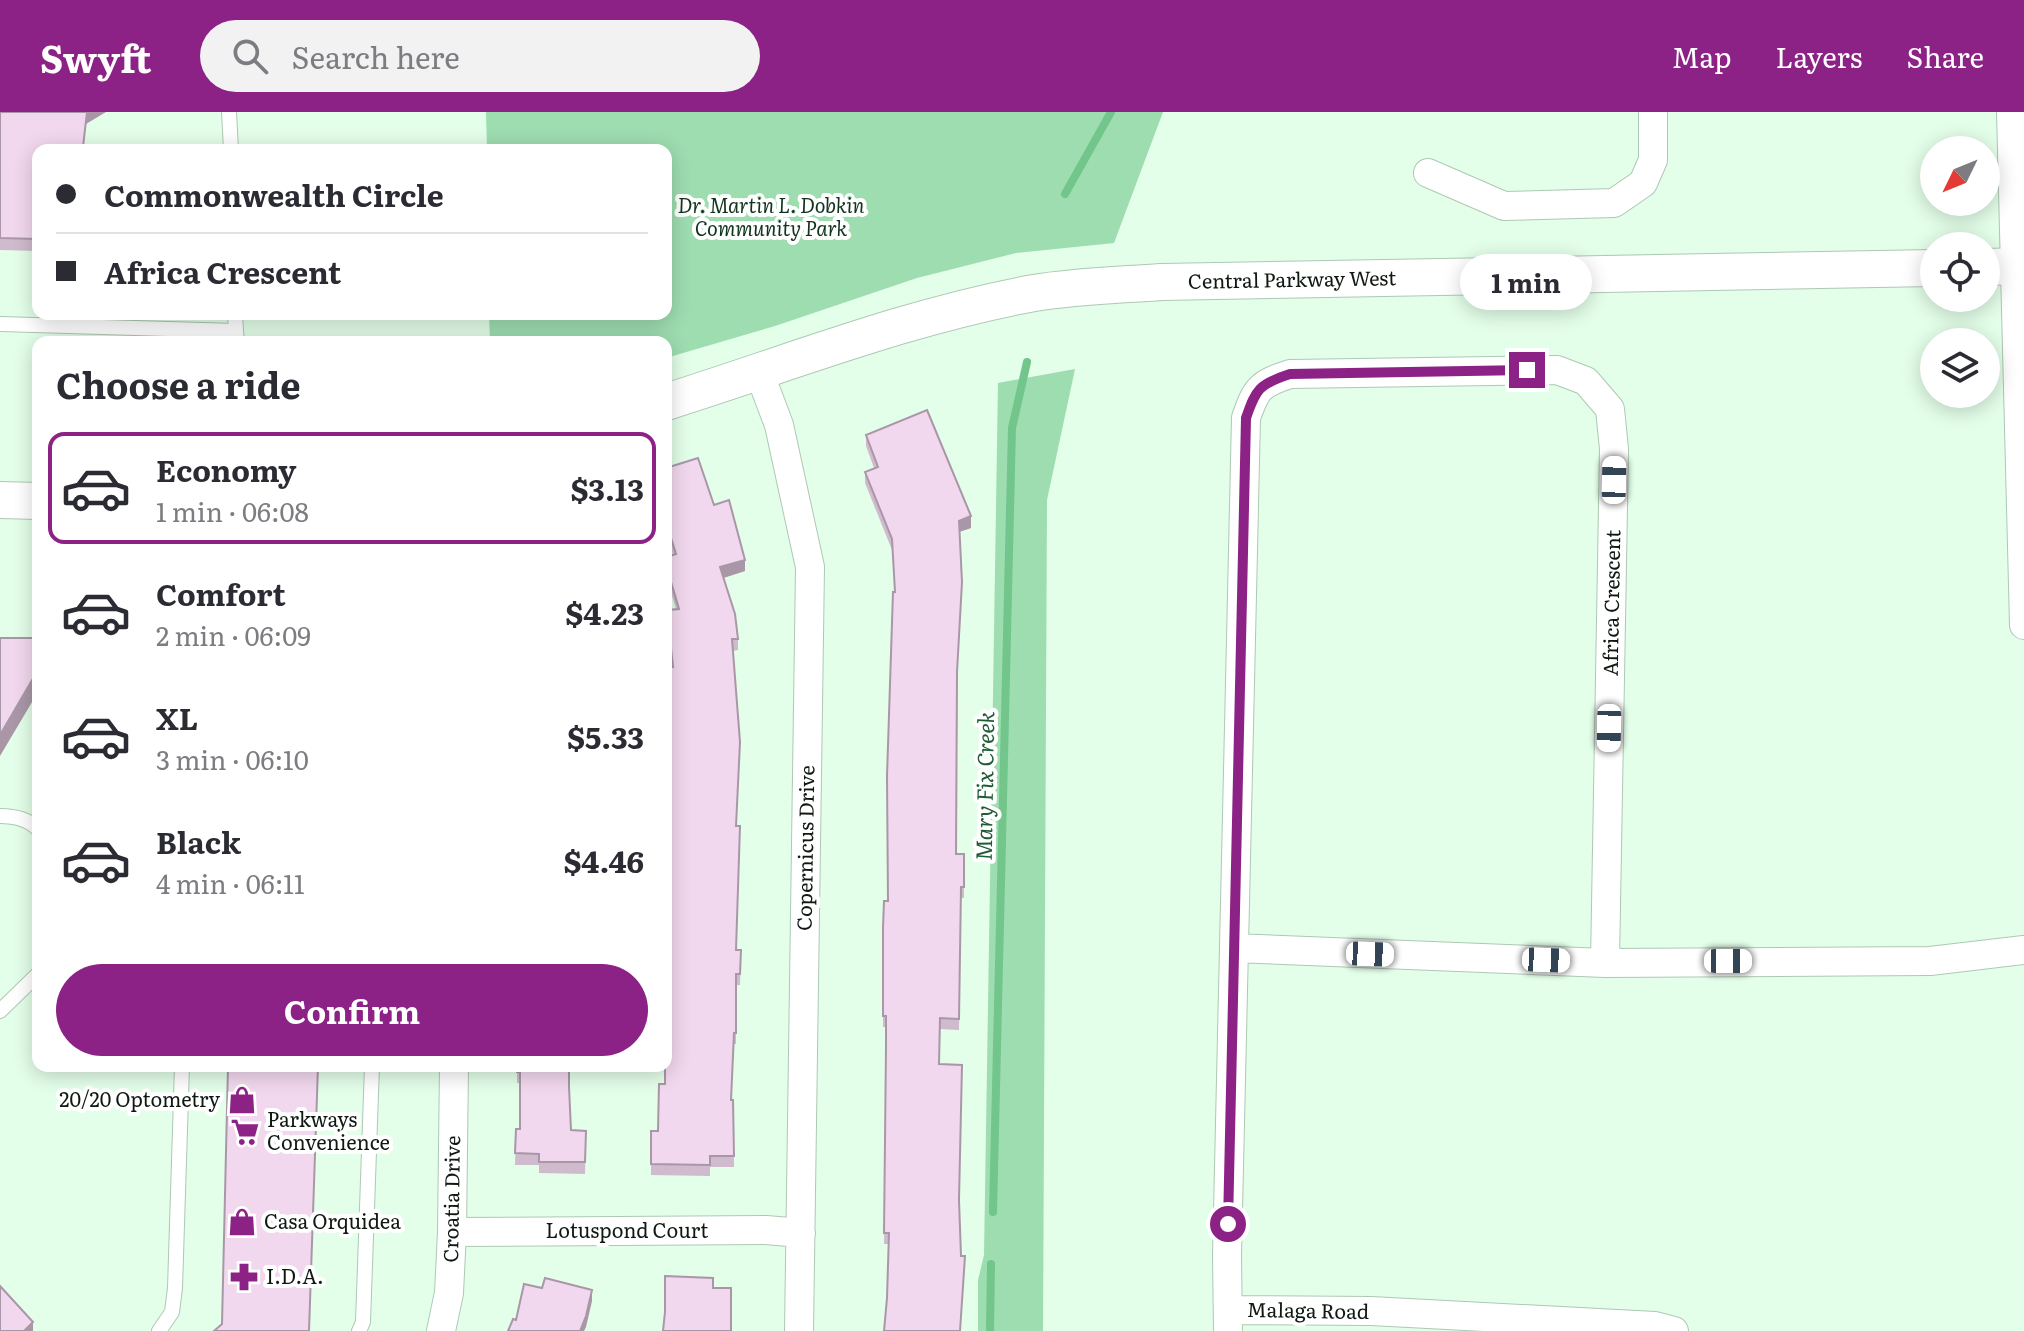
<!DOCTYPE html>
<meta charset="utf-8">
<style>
:root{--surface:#fff;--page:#f2f2f3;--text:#2b2b33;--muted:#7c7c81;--line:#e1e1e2;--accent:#8d2286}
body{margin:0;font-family:Literata,serif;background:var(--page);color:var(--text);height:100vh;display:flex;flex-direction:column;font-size:30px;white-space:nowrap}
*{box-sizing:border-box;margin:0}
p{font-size:26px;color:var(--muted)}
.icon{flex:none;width:44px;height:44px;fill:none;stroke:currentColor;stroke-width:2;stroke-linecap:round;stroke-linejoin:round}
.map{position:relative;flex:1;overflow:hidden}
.sheet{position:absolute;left:32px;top:224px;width:640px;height:736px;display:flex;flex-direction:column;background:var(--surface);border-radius:16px;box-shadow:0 4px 20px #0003}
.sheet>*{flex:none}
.hud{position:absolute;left:32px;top:32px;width:640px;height:176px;border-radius:16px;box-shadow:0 4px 20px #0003;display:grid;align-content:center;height:176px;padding:0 24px;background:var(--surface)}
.needle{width:52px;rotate:227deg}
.buttons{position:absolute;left:1920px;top:24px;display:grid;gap:16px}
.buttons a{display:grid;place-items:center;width:80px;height:80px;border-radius:50%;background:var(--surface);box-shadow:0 4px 20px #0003;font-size:40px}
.end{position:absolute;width:36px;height:36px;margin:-18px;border:10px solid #8d2286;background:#fff;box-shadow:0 0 0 4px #fff}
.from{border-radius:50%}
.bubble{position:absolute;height:56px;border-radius:28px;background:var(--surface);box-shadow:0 4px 20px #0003;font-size:26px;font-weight:700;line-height:56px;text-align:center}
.car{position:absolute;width:24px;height:48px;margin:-24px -12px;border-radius:10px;box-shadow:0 0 6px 2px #0007;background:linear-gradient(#fff 24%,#345 0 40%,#fff 0 76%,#345 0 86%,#fff 0)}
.hud b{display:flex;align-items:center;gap:28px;height:76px;font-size:30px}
.hud b+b{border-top:2px solid var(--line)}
.hud i{width:20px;height:20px;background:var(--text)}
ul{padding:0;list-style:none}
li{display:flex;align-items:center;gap:24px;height:112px;margin:0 16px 12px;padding:0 8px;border:4px solid transparent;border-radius:16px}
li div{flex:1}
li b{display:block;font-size:30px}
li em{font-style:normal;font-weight:700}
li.on{border-color:var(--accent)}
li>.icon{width:72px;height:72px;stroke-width:1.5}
h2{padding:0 24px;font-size:36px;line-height:96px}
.action{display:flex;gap:16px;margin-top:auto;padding:16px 24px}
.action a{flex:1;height:92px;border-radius:48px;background:var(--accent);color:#fff;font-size:32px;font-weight:700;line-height:92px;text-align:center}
header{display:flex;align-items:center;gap:48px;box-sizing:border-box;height:112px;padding:0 40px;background:var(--accent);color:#fff}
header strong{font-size:38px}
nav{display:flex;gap:44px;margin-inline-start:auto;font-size:28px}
.search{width:560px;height:72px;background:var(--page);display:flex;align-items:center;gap:20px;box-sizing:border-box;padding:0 28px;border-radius:44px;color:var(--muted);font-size:30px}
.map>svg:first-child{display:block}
</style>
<header>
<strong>Swyft</strong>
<div class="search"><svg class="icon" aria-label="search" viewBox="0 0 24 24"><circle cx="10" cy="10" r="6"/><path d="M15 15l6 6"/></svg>Search here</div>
<nav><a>Map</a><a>Layers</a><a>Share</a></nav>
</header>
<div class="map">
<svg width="2024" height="1219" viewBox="0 0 2024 1219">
<rect width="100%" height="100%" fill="#e3fee9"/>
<!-- green -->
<path fill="#9eddb0" d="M486,0H1163L1114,131L1016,141L917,166L775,214L666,246V230H490L489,202H666V38H487Z
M1075,257L1047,388L1043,1219H978V1168L984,1143L998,271Z"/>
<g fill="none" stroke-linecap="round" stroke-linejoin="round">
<!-- stream -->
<path stroke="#72c58b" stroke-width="8" d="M1065,82L1111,0
M993,1100L1012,316L1027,250
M990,1219L991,1152"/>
<defs>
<path id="service" d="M229,0L231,38
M235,202L236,219
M0,212L236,219L237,230
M0,704C13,704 28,707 38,717
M0,899L38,862
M159,1219L172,1200L175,1176L182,954
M359,1219L363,1210L372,954"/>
<path id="minor" d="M2011,0L2024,513
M1428,61L1504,94L1614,91L1643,71L1653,48V0
M759,260L779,313L810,455L799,1219
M1235,836L1605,851L1930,849L2024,838
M452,1120L766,1118L801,1121
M1228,1198L1371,1199L1655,1214L1674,1219
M441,1219L449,1181L452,1120L454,954
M1228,1219L1227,1143L1246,306C1256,277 1259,272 1290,262L1557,258L1586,269L1610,297L1614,337L1605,851"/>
<path id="tertiary" d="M1986,155L2024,154
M666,290C787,252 908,204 1034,181C1076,174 1119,173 1161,170L1934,156
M0,388L38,389"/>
</defs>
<!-- service casing -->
<use href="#service" stroke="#aec8b4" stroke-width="16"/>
<!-- minor casing -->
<use href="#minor" stroke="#aec8b4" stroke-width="30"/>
<!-- tertiary casing -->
<use href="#tertiary" stroke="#aec8b4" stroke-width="38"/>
<!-- service -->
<use href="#service" stroke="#fff" stroke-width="14"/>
<!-- minor -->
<use href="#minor" stroke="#fff" stroke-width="28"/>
<!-- tertiary -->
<use href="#tertiary" stroke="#fff" stroke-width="36"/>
</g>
<!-- wall -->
<path fill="#d0bacd" d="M0,0L86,12L38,38V139L0,138Z
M866,323L971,416L959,420L956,742H964V786H961L959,918L940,917L939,952L959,1093L961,1144L965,1156L887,1186L889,1132H884L886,942V915H883V816L888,789L895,480L892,438L865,371V360L874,356L866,334Z
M666,356L714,393L745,459L723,466L738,527V538L733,539L737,714L736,838H741L740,873H736V932H734L731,988H733L734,1055H710V1064L651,1063V1019H658L665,972L669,798H666V608H669L666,555H672L667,510V498L676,497L666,464V445L673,443L666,421Z
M517,954L569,980L571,1018L586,1019L585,1062L539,1061V1053H515L516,1017H520V971H517Z"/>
<!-- shaded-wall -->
<path fill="#a997a7" d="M86,0H106L86,12L83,38Z
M971,404V416L959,420V409Z
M745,448V459L720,467V455Z
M38,558V580L0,644V623Z
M592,1178V1189L586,1215L584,1219H580Z
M33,1210V1219H24Z"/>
<!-- building -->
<path fill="#f2d8ee" stroke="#a997a7" stroke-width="2" d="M0,0H87L83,35L131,36V38H38V127L0,126Z
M927,298L971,404L959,409L962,470L957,560L956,742H964V775H961L959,907L940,906L939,952L962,953L959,1088L961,1144H965L960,1219H884L887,1186L889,1121H884L886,936V904H883V816L884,789H888L887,664L893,480H895L892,427L865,360L878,355L866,323Z
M698,346L714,393L729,388L745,448L720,455L735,502L738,527H732L740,630L736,714H740L736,838H741L740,862H736V921H734L731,988H733L734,1044H710V1053L651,1052V1019H658L659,972H665V954H666V838H668L669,787H666V608H670L666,555H673L667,498L679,497L666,453V445L676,442L666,410V356Z
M0,526H38V558L0,623Z
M228,954H318L309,1219H214L222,1212Z
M517,954H569V975L571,1018L586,1019L585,1050H539V1042L515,1041L516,1017H520V960H517Z
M665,1164L713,1166V1176H731V1219H663L665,1200Z
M545,1166L592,1178L586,1204L580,1219H508L513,1207L516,1208L524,1172L542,1176Z
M0,1174L33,1210L24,1219H0Z"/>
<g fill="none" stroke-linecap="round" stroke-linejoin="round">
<!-- route -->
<path stroke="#8d2286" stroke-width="10" d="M1228,1112L1246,306C1256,277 1259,272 1290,262L1527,258"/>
</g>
<!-- icons -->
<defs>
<symbol id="shop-bare" viewBox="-9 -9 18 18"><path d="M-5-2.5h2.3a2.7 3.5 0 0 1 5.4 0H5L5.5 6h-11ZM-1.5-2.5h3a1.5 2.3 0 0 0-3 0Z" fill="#8d2286" stroke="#fff" stroke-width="2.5" paint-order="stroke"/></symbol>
<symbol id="supermarket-bare" viewBox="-9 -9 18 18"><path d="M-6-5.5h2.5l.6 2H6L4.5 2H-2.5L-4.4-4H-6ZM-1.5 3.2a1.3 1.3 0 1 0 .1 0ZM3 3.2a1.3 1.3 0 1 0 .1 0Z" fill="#8d2286" stroke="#fff" stroke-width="2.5" paint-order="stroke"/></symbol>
<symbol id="pharmacy-bare" viewBox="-9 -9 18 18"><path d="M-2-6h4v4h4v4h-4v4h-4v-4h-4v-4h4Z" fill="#8d2286" stroke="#fff" stroke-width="2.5" paint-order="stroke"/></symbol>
</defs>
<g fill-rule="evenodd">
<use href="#shop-bare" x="222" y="968" width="40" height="40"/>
<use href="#supermarket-bare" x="225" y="1000" width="40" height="40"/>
<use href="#shop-bare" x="222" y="1090" width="40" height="40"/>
<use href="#pharmacy-bare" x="224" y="1145" width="40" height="40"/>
</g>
<g text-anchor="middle" stroke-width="8" stroke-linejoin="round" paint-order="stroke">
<!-- park labels -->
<g font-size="20" font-style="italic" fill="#11341e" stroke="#fff">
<text x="771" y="101">Dr. Martin L. Dobkin<tspan x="771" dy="23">Community Park</tspan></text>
</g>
<!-- street labels -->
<g font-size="20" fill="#0f1912" stroke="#fff">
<text transform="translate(1292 168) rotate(-1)" y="7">Central Parkway West</text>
<text transform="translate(1612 491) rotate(-89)" y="7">Africa Crescent</text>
<text transform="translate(806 736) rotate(-89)" y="7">Copernicus Drive</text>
<text transform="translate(452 1087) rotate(-89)" y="7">Croatia Drive</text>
<text x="627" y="1126">Lotuspond Court</text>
<text transform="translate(1308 1199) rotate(1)" y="7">Malaga Road</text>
</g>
<!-- poi labels -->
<g font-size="20" fill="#0f1912" stroke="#fff" text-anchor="start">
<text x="220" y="995" text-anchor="end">20/20 Optometry</text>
<text x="267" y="1015">Parkways<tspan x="267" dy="23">Convenience</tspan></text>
<text x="264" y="1117">Casa Orquidea</text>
<text x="266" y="1172">I.D.A.</text>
</g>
<!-- water labels -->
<g font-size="22" font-style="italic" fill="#1f5b35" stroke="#fff">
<text transform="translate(985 674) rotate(-89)" y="8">Mary Fix Creek</text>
</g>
</g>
</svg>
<div class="buttons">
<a><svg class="needle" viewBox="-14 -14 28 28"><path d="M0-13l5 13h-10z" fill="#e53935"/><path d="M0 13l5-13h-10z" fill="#7c7c81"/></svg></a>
<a><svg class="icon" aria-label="locate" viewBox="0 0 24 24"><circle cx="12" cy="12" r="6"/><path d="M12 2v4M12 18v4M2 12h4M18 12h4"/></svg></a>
<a><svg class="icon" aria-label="layers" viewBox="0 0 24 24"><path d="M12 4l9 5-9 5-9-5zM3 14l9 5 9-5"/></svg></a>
</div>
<i class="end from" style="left:1228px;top:1112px"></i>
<i class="end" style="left:1527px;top:258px"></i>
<div class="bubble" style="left:1460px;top:142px;width:132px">1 min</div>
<i class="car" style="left:1614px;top:368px;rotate:1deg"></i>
<i class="car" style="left:1609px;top:616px;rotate:181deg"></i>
<i class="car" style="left:1370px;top:842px;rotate:92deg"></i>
<i class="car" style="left:1546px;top:848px;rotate:92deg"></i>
<i class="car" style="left:1728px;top:849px;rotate:90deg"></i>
<div class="hud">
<b><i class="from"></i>Commonwealth Circle</b>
<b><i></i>Africa Crescent</b>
</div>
<section class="sheet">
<h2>Choose a ride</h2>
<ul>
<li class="on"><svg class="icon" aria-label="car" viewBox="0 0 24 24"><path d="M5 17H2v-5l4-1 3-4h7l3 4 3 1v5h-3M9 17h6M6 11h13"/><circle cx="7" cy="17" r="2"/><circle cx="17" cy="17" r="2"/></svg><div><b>Economy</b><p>1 min · 06:08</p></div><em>$3.13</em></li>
<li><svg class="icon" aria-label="car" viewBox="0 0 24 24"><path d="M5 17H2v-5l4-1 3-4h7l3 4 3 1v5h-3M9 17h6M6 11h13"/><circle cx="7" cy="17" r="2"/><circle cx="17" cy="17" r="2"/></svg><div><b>Comfort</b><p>2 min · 06:09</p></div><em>$4.23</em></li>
<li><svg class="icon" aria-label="car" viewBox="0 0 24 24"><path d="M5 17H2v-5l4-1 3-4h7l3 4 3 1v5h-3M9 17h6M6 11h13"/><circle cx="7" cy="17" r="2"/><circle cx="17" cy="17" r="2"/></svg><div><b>XL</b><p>3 min · 06:10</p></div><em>$5.33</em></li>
<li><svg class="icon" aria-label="car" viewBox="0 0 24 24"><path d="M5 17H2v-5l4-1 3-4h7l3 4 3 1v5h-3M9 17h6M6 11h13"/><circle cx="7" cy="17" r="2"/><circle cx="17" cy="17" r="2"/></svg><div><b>Black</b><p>4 min · 06:11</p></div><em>$4.46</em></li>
</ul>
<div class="action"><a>Confirm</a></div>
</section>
</div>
